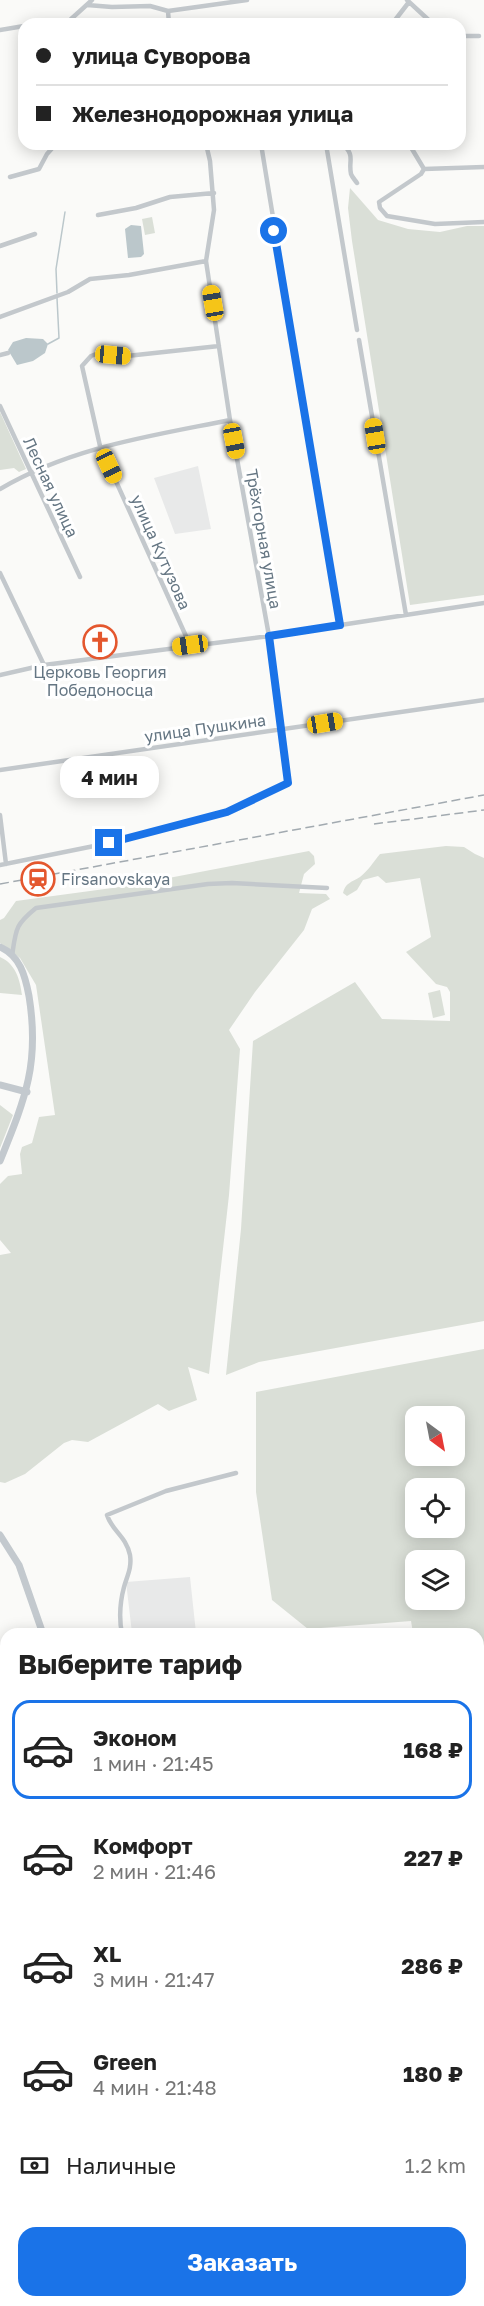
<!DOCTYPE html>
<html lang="ru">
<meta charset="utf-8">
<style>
:root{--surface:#fff;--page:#f2f2f2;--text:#222;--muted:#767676;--line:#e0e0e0;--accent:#1a73e8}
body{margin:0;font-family:"Golos Text",sans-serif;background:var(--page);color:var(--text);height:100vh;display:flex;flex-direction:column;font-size:22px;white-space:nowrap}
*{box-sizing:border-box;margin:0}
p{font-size:20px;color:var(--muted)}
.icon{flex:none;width:33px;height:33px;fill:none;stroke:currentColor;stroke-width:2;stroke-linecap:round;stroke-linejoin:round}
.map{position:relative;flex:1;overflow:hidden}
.drawer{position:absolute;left:0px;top:1628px;width:484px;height:680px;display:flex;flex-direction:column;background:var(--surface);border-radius:18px 18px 0 0;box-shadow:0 3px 15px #0003}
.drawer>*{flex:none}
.top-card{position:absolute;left:18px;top:18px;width:448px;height:132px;border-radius:18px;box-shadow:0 3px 15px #0003;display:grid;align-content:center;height:132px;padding:0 18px;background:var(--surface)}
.needle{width:39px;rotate:148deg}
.buttons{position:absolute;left:405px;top:1406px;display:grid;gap:12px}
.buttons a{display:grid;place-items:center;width:60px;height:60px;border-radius:12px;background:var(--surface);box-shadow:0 3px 15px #0003;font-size:30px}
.end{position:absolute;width:27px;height:27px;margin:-14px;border:8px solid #1a73e8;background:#fff;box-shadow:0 0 0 3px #fff}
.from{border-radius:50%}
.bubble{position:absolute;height:42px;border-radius:18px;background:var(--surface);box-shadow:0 3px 15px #0003;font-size:20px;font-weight:700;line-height:42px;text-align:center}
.car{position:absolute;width:18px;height:36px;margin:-18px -9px;border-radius:8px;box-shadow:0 0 4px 2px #0007;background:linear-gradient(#f5c518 24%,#345 0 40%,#f5c518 0 76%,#345 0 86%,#f5c518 0)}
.top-card b{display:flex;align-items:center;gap:21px;height:57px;font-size:22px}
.top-card b+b{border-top:2px solid var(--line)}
.top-card i{width:15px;height:15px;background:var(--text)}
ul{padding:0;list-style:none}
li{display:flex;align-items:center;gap:18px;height:99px;margin:0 12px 9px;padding:0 6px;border:3px solid transparent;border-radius:18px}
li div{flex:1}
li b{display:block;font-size:22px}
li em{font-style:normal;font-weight:700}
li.active{border-color:var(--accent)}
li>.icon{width:54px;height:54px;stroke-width:1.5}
h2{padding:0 18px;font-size:27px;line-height:72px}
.pay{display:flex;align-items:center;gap:15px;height:66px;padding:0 18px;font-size:22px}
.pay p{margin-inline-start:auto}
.action{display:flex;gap:12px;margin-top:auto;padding:12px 18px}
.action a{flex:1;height:69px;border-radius:18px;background:var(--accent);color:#fff;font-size:24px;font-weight:700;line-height:69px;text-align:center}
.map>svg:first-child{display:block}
</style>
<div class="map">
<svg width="484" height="2306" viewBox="0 0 484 2306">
<rect width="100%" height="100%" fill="#fafaf8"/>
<!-- built -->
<path fill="#e8e9e9" d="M198,466L211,529L175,534L154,478Z
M190,1577L196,1633H132L126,1582Z
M478,1804L484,1824V2137L479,2139Z
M6,1996V2188L0,2164V1999Z
M6,2206V2299L0,2301V2215Z
M484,2267V2306H396L403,2301H478L479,2268Z
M16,2301H53L54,2306H0Z
M148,2301H207L209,2306H149Z"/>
<!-- green -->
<path fill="#dadfd7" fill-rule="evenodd" d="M350,188L378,220L408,229L440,232L467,226H484V595L410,605L352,241L348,208Z
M152,217L155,233L145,235L142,219Z
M0,412L26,469L19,472L14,468L0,470Z
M446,846L464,847L475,854L484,858V1321L259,1362L226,1375L241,1229L253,1041L355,982L382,1019L450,1021V992L447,987L436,984L406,952L431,937L420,878L386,883L378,876L363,880L357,890L347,896L343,893C345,883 352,882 360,877C368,871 374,861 380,854Z
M309,851L314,856L315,864L304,874L299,893L326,894L330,899L312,909L304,930L255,992L229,1030L240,1049L229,1195L209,1374L188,1367L197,1400L169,1411L158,1404L88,1442L72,1440L64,1443L25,1474L5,1483L0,1482V1255L11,1253L0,1240V1184L8,1176L22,1174L20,1154L22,1147L32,1143L39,1117L55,1115L36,985L20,958L0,943V920L4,918L16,901L127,886Z
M0,957C16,964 20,980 22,995L0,993Z
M440,990L445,1015L433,1018L428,993Z
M0,1105L13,1115L0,1148Z
M484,1349V1697H479L478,1634L413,1633L411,1621L308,1629L272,1600L256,1492V1392ZM416,1416H454V1455H416ZM416,1488H454V1527H416ZM416,1560H454V1599H416Z
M479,1761H484V1794L479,1796Z
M231,2301H328L315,2306H233Z
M351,2301H376L369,2306H337Z
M388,2301H427L426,2306H382Z"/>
<!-- water -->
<path fill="#bbc7cb" d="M131,225L141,226L144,254L141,257L128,258L125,229Z
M26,338L43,339L48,344L45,353L33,361L17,365L8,350L13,342Z
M484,1987V2055L479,2056V1988Z"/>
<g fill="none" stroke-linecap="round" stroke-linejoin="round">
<!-- stream -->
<path stroke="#bbc7cb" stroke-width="1.5" d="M57,293L56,269L65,212
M48,344L59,338L57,298
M482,2095L484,2103
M478,2118L484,2117"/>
<!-- river -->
<path stroke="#bbc7cb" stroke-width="8" d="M478,1748L484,1750
M6,1856L4,1858L6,1861
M0,1898L6,1897"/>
<!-- street -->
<path stroke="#c3c8cc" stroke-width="4.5" d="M407,0L433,24
M87,5L112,7L150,6L168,11L247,0
M168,11L169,24
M41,24L70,20L92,0
M392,24L409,2
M0,30L24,26
M460,36H479
M261,144L340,625
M326,144L357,330
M342,144C356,155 348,161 351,174C352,177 355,180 357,183
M409,144L424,169L484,167
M424,169L421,174L379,202L380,208L387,216L435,224L484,222
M10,177L39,169L47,154L56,144
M98,215L136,208L170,197L214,193
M0,246L35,234
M0,317L68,292L90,279L129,275L206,261
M359,340L406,615
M0,355L8,353
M0,406L80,577
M0,489C71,447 151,436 230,420
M0,573L44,665
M190,645L100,446L82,366L91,356L104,351L113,355L127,356L219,346
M0,675L44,665L269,636L484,603
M0,770L484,700
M0,815L6,864
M0,865L109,843L227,812L288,783L269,636L230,420L206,261L214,210L210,161L206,144
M12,956C16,929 15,925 36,908L208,884L232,883L327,888
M122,1634C119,1619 120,1602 124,1587C127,1576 132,1568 130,1555C126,1536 112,1531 107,1515L166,1491L236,1473
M0,1692L6,1688
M0,1961L6,1957"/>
<!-- secondary -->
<path stroke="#c3c9ce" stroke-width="7" d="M0,947C20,956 25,975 29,996C40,1064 25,1099 0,1161
M0,1085L27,1092
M0,1535L19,1565L43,1634
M478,2257L484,2255
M228,2301L230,2306
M326,2306L340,2301
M373,2306L381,2301"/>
<!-- rail -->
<path stroke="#a2aab0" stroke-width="1.5" stroke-dasharray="9 4.5" stroke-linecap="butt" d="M374,824L484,810
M0,884L484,795"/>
</g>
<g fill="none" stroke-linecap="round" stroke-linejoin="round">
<!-- route -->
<path stroke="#1a73e8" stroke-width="8" d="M109,843L227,812L288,783L269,636L340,625L274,231"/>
</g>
<!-- icons -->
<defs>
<symbol id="church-ring" viewBox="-11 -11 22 22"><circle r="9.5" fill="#fff" stroke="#e4572e" stroke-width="1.5"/><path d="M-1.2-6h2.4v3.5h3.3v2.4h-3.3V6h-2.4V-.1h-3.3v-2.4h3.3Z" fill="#e4572e"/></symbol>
<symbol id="station-ring" viewBox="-11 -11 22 22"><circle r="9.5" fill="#fff" stroke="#e4572e" stroke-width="1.5"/><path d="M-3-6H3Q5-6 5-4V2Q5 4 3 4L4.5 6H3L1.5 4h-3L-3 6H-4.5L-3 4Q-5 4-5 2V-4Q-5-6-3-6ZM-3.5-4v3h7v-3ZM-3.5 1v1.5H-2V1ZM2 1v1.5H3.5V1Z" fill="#e4572e"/></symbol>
</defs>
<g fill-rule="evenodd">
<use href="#church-ring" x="81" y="623" width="38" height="38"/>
<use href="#station-ring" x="19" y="860" width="38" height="38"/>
</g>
<g text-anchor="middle" stroke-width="6" stroke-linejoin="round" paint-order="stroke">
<!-- street labels -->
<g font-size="16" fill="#657683" stroke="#fff">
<text transform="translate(51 487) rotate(65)" y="6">Лесная улица</text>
<text transform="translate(264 539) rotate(80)" y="6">Трёхгорная улица</text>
<text transform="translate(161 552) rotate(66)" y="6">улица Кутузова</text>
<text transform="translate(205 728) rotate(-8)" y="6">улица Пушкина</text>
</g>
<!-- poi labels -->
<g font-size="16" fill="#657683" stroke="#fff">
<text x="100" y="678">Церковь Георгия<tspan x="100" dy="18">Победоносца</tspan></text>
<text x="61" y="885" text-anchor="start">Firsanovskaya</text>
</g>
</g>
</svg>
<div class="buttons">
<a><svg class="needle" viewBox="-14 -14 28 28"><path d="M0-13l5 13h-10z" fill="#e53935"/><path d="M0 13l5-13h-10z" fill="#767676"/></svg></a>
<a><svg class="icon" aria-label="locate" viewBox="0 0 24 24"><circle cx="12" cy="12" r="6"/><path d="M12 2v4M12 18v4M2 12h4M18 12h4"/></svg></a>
<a><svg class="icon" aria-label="layers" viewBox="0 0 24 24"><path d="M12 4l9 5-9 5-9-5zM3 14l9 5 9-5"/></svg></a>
</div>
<i class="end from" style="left:274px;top:231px"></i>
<i class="end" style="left:109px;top:843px"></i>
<div class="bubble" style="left:60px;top:756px;width:99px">4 мин</div>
<i class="car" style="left:213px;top:303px;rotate:350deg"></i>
<i class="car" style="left:113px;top:355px;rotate:95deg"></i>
<i class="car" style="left:375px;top:436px;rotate:351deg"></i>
<i class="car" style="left:234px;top:441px;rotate:169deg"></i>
<i class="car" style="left:109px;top:466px;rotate:155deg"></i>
<i class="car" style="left:190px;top:645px;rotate:262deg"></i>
<i class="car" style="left:325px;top:723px;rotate:81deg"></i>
<div class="top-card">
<b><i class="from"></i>улица Суворова</b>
<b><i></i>Железнодорожная улица</b>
</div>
<section class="drawer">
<h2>Выберите тариф</h2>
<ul>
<li class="active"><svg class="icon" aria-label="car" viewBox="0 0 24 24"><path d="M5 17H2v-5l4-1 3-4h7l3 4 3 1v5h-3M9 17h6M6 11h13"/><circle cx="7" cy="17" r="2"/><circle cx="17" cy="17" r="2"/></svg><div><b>Эконом</b><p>1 мин · 21:45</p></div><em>168 ₽</em></li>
<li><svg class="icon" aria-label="car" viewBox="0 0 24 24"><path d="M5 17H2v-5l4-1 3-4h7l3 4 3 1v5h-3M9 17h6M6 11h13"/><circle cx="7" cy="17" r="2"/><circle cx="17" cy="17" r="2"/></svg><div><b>Комфорт</b><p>2 мин · 21:46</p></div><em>227 ₽</em></li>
<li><svg class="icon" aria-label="car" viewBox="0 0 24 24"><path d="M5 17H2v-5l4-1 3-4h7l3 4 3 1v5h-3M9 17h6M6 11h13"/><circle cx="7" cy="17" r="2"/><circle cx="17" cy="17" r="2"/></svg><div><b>XL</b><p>3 мин · 21:47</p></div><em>286 ₽</em></li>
<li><svg class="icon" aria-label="car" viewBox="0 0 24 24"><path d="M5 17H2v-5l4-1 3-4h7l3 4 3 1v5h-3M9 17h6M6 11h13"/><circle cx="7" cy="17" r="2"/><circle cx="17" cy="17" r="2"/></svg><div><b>Green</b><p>4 мин · 21:48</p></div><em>180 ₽</em></li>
</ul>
<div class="pay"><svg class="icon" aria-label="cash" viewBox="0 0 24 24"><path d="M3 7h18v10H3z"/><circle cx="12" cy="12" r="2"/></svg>Наличные<p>1.2 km</p></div>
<div class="action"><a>Заказать</a></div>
</section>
</div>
